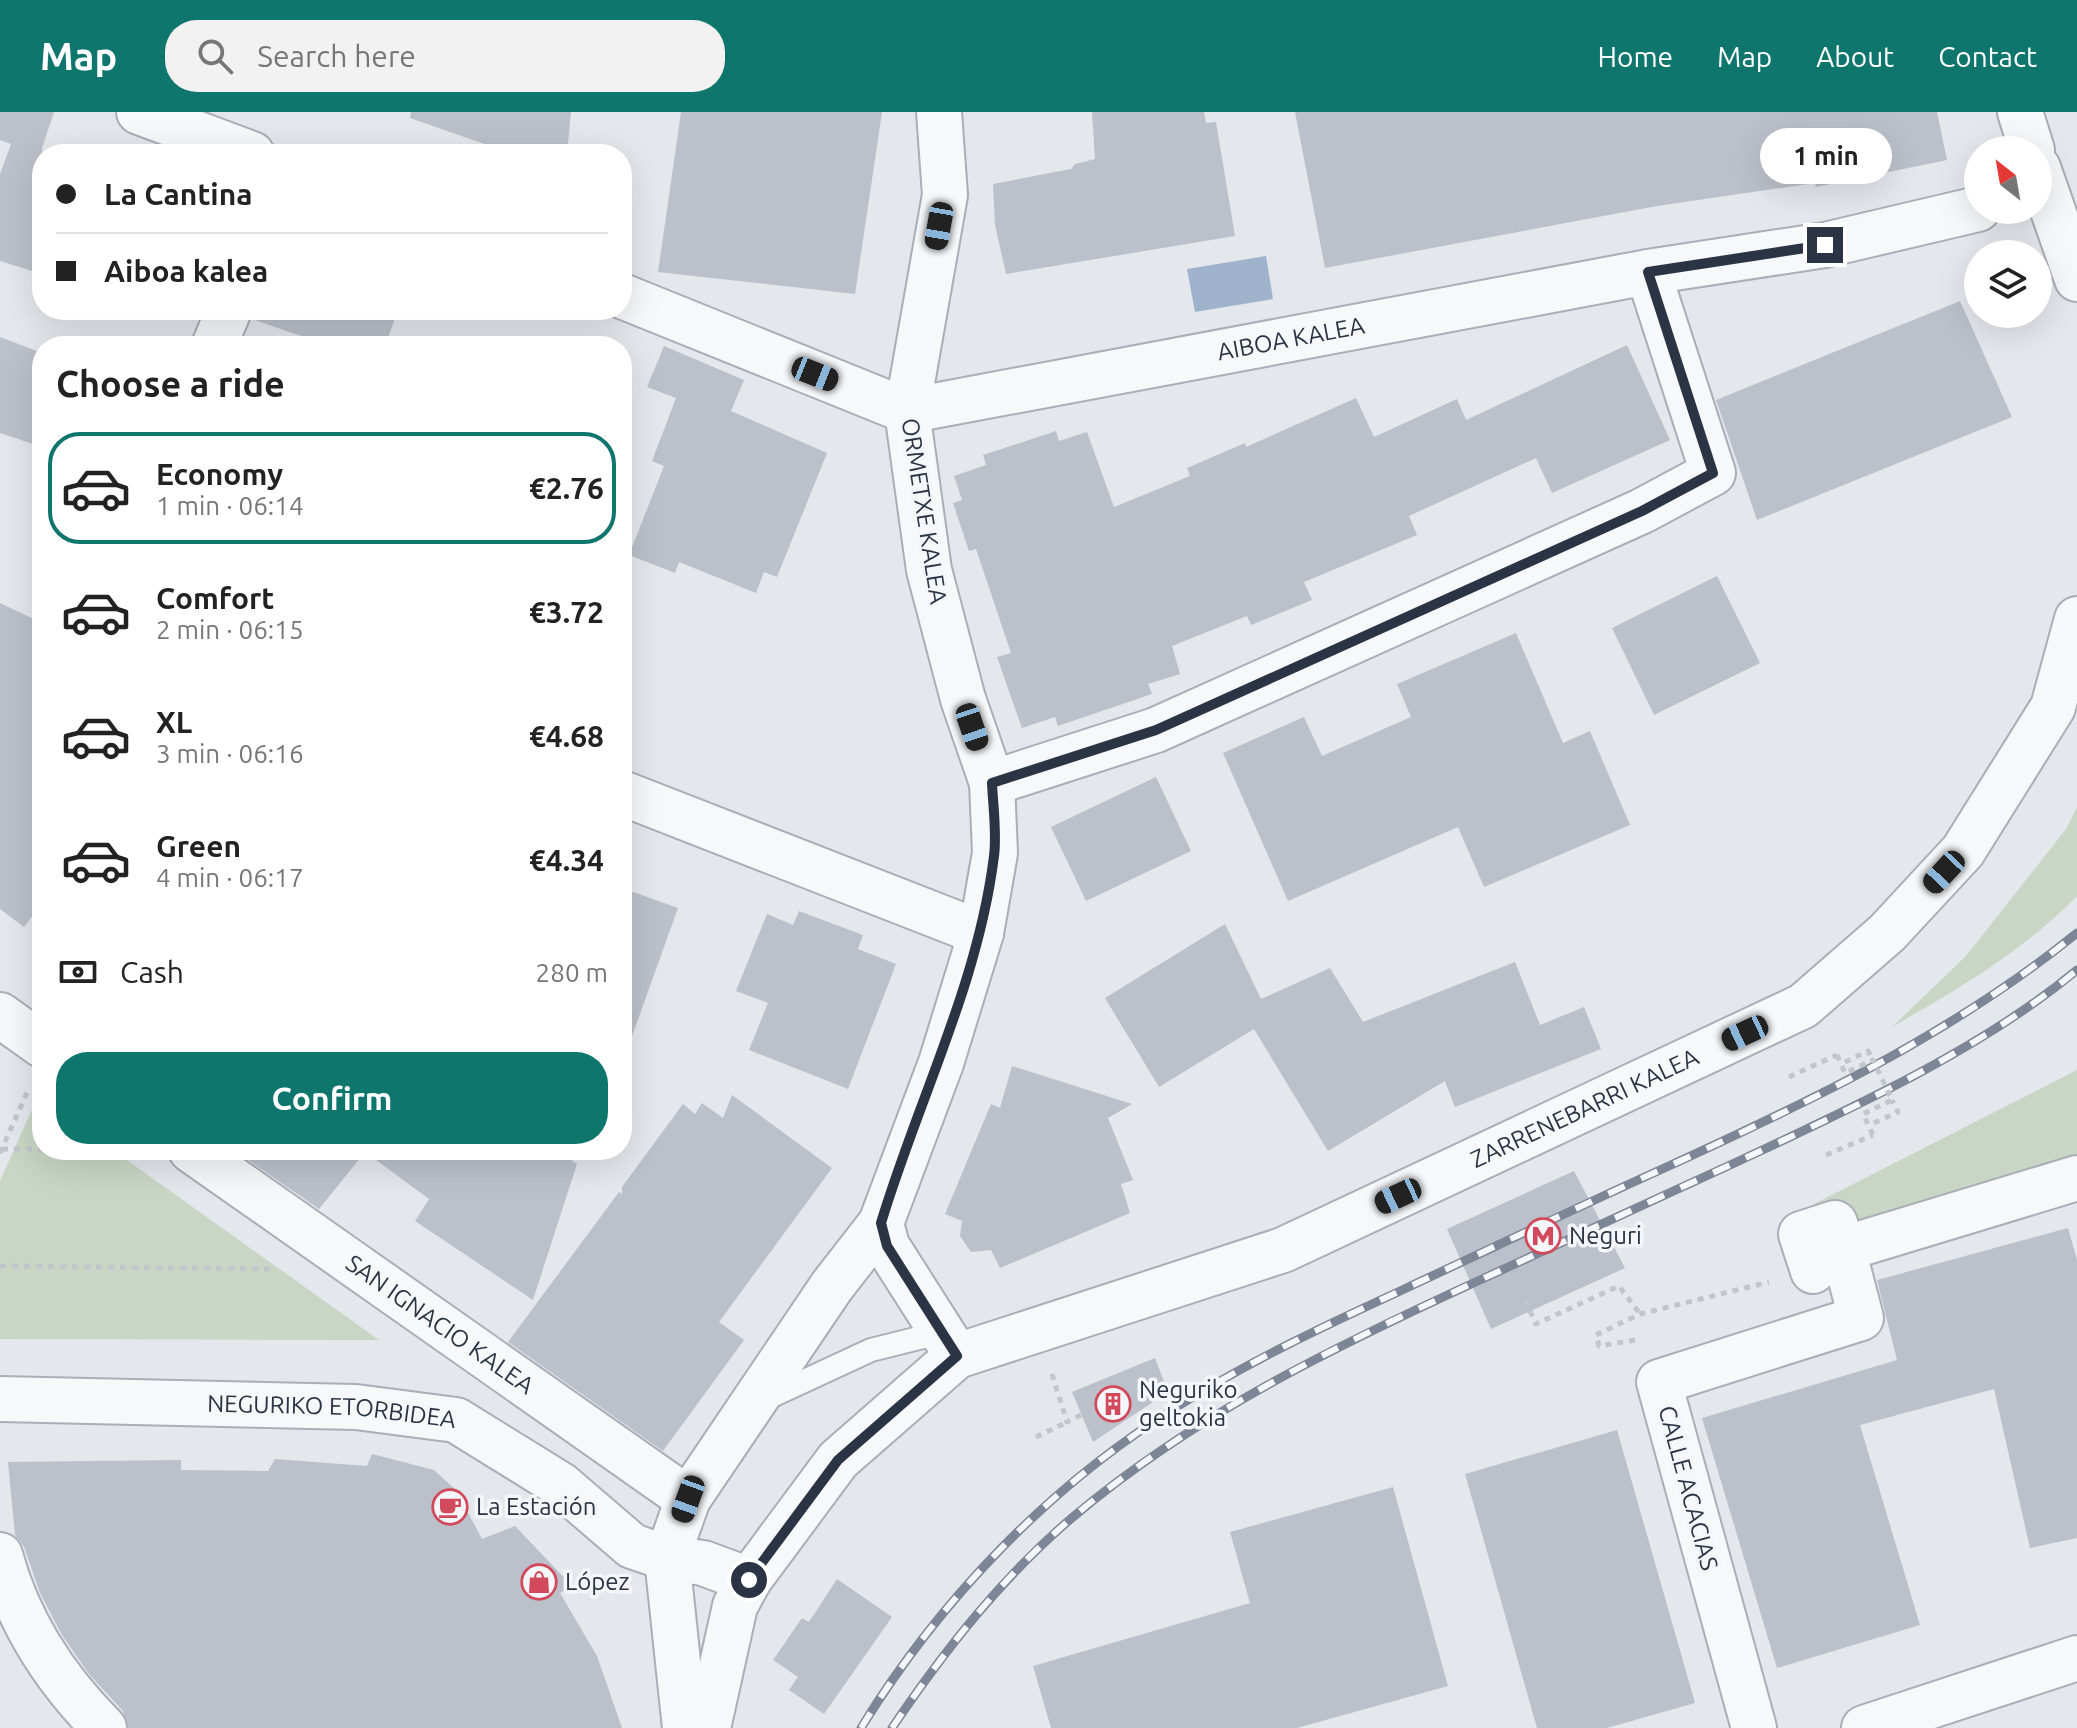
<!DOCTYPE html>
<meta charset="utf-8">
<style>
:root{--surface:#fff;--page:#f2f2f2;--text:#222;--muted:#767676;--line:#e0e0e0;--accent:#0f766e}
body{margin:0;font-family:Ubuntu,sans-serif;background:var(--page);color:var(--text);height:100vh;display:flex;flex-direction:column;font-size:30px;white-space:nowrap}
*{box-sizing:border-box;margin:0}
p{font-size:26px;color:var(--muted)}
.icon{flex:none;width:44px;height:44px;fill:none;stroke:currentColor;stroke-width:2;stroke-linecap:round;stroke-linejoin:round}
.map{position:relative;flex:1;overflow:hidden}
.drawer{position:absolute;left:32px;top:224px;width:600px;height:824px;display:flex;flex-direction:column;background:var(--surface);border-radius:32px;box-shadow:0 8px 32px #0002}
.drawer>*{flex:none}
.hud{position:absolute;left:32px;top:32px;width:600px;height:176px;border-radius:32px;box-shadow:0 8px 32px #0002;display:grid;align-content:center;height:176px;padding:0 24px;background:var(--surface)}
.needle{width:52px;rotate:329deg}
.controls{position:absolute;left:1964px;top:24px;display:grid;gap:16px}
.controls a{display:grid;place-items:center;width:88px;height:88px;border-radius:50%;background:var(--surface);box-shadow:0 8px 32px #0002;font-size:40px}
.end{position:absolute;width:36px;height:36px;margin:-18px;border:10px solid #2b3445;background:#fff;box-shadow:0 0 0 4px #fff}
.from{border-radius:50%}
.bubble{position:absolute;height:56px;border-radius:28px;background:var(--surface);box-shadow:0 8px 32px #0002;font-size:26px;font-weight:700;line-height:56px;text-align:center}
.car{position:absolute;width:24px;height:48px;margin:-24px -12px;border-radius:10px;box-shadow:0 0 6px 2px #0007;background:linear-gradient(#222 24%,#8ab4d8 0 40%,#222 0 76%,#8ab4d8 0 86%,#222 0)}
.hud b{display:flex;align-items:center;gap:28px;height:76px;font-size:30px}
.hud b+b{border-top:2px solid var(--line)}
.hud i{width:20px;height:20px;background:var(--text)}
ul{padding:0;list-style:none}
li{display:flex;align-items:center;gap:24px;height:112px;margin:0 16px 12px;padding:0 8px;border:4px solid transparent;border-radius:32px}
li div{flex:1}
li b{display:block;font-size:30px}
li em{font-style:normal;font-weight:700}
li.on{border-color:var(--accent)}
li>.icon{width:72px;height:72px;stroke-width:1.5}
h2{padding:0 24px;font-size:36px;line-height:96px}
.pay{display:flex;align-items:center;gap:20px;height:88px;padding:0 24px;font-size:30px}
.pay p{margin-inline-start:auto}
.button{display:flex;gap:16px;margin-top:auto;padding:16px 24px}
.button a{flex:1;height:92px;border-radius:32px;background:var(--accent);color:#fff;font-size:32px;font-weight:700;line-height:92px;text-align:center}
header{display:flex;align-items:center;gap:48px;box-sizing:border-box;height:112px;padding:0 40px;background:var(--accent);color:#fff}
header strong{font-size:38px}
nav{display:flex;gap:44px;margin-inline-start:auto;font-size:28px}
.search{width:560px;height:72px;background:var(--page);display:flex;align-items:center;gap:20px;box-sizing:border-box;padding:0 28px;border-radius:32px;color:var(--muted);font-size:30px}
.map>svg:first-child{display:block}
</style>
<header>
<strong>Map</strong>
<div class="search"><svg class="icon" aria-label="search" viewBox="0 0 24 24"><circle cx="10" cy="10" r="6"/><path d="M15 15l6 6"/></svg>Search here</div>
<nav><a>Home</a><a>Map</a><a>About</a><a>Contact</a></nav>
</header>
<div class="map">
<svg width="2077" height="1616" viewBox="0 0 2077 1616">
<rect width="100%" height="100%" fill="#e4e7ec"/>
<!-- green -->
<path fill="#c9d6c5" d="M2077,695V784C2025,838 1957,878 1892,915L1966,844L2066,717Z
M2077,958V1045L1824,1125L1814,1092Z
M38,984L42,987V1038H113L379,1228L0,1227V1069Z"/>
<!-- water -->
<path fill="#9fb4cc" d="M1266,144L1273,187L1195,200L1187,157Z"/>
<!-- building -->
<path fill="#bbc0ca" d="M0,0H54L42,36V162L0,149V62L11,32L0,28Z
M411,0H571L567,42H513L410,6Z
M681,0H882L855,182L658,160Z
M1092,0H1204L1206,11L1216,10L1235,124L1006,162L995,113L993,72L1071,57L1075,52L1095,47Z
M1295,0H1937L1947,48L1816,75L1815,71L1657,94L1325,156Z
M1960,189L2012,305L1757,408L1716,288Z
M253,198H398L385,234H330L252,207Z
M0,225L42,241V335L0,321Z
M1627,233L1670,328L1552,381L1536,346L1409,404L1417,423L1304,470L1312,488L1251,513L1247,504L1172,534L1180,562L1148,572L1152,582L1058,614L1055,605L1022,616L997,545L1011,541L976,437L969,439L953,391L962,388L954,364L986,353L983,343L1056,319L1059,329L1087,320L1114,395L1190,364L1187,356L1245,331L1246,335L1356,286L1374,325L1457,287L1466,308Z
M664,234L744,268L731,299L827,341L777,465L764,460L756,481L679,450L675,461L629,443L664,354L652,349L676,286L647,275Z
M1717,464L1760,551L1654,603L1612,516Z
M0,491L42,511V791L24,815L0,797Z
M1516,521L1563,631L1590,619L1630,713L1484,775L1458,715L1288,789L1223,641L1304,605L1322,644L1411,605L1397,572Z
M1156,665L1191,739L1086,789L1051,715Z
M622,776L678,796L627,938L622,937Z
M799,799L863,823L858,837L896,852L848,977L749,938L768,891L736,879L767,802L793,813Z
M1225,812L1261,887L1330,856L1363,910L1515,850L1540,913L1584,895L1601,937L1455,995L1445,969L1328,1039L1254,917L1159,975L1105,886Z
M1012,954L1132,992L1108,1006L1133,1068L1121,1072L1130,1101L1000,1156L991,1138L971,1140L960,1124L962,1109L945,1102L991,992L1000,996Z
M732,983L832,1056L719,1210L744,1228L663,1339L508,1230L619,1080L622,1082V1075L683,992L695,1002L702,991L723,1006Z
M234,1038H557L577,1052L533,1188L415,1109L429,1087L365,1040L319,1097Z
M1574,1059L1625,1156L1491,1217L1447,1117Z
M2068,1116L2077,1148V1426L2030,1436L1994,1277L1860,1313L1920,1513L1777,1556L1702,1306L1897,1248L1877,1168Z
M1155,1246L1168,1280L1093,1330L1072,1280Z
M1617,1318L1695,1591L1607,1616H1537L1465,1362Z
M372,1342L434,1358L456,1378L482,1427L515,1414L572,1474L560,1481L597,1544L622,1616H128L123,1599L89,1562L62,1523L40,1481L24,1435L15,1423L8,1350L181,1348V1358L268,1359L275,1347L367,1354Z
M1393,1375L1448,1574L1297,1616H1051L1033,1554L1250,1491L1230,1420Z
M837,1467L892,1505L824,1602L789,1578L798,1565L773,1548L802,1506L809,1510Z"/>
<g fill="none" stroke-linecap="round" stroke-linejoin="round">
<defs>
<path id="lane" d="M761,1289L871,1238L943,1220"/>
<g id="street">
<path d="M139,0L252,42"/>
<path d="M2020,0L2032,38"/>
<path d="M2038,56L2077,167"/>
<path id="s1" d="M622,184L907,299L1648,160L1825,133L1978,97"/>
<path d="M214,234L229,198"/>
<path d="M992,671L1156,618L1642,399L1713,361L1648,160"/>
<path d="M622,681L981,821"/>
<path d="M0,903L42,933"/>
<path id="s2" d="M191,1038L688,1387"/>
<path d="M881,1111L887,1134L957,1244"/>
<path d="M1813,1159L1801,1122L1835,1111L1843,1137"/>
<path id="s3" d="M0,1287L356,1295L456,1308L561,1373L632,1434L667,1446L703,1451L749,1468"/>
<path d="M0,1443C18,1510 55,1567 104,1616"/>
<path d="M685,1616L667,1446L688,1387L832,1174L881,1111L941,951L981,821L995,741L992,671L963,587L929,458L907,299L945,83L939,0"/>
<path id="s4" d="M708,1616L735,1494L749,1468L838,1348L957,1244L1283,1138L1803,894L1887,821L1963,739L2053,595L2077,507"/>
<path d="M1754,1616L1659,1270L1861,1206L1843,1137L2077,1066"/>
<path d="M1864,1616L2077,1546"/>
</g>
</defs>
<!-- lane casing -->
<use href="#lane" stroke="#a9aeb7" stroke-width="26"/>
<!-- street casing -->
<use href="#street" stroke="#a9aeb7" stroke-width="48"/>
<!-- path -->
<path stroke="#c2c5cb" stroke-width="5" stroke-dasharray="6 6" stroke-linecap="butt" d="M1845,950L1868,939L1873,948
M1789,965L1837,943
M1874,1011L1898,1000L1892,988
M2,1037H42
M0,1041L29,976
M1826,1043L1873,1023
M0,1154L275,1157
M1525,1188L1536,1212L1619,1174L1640,1202
M1635,1228L1599,1234L1596,1223L1640,1202L1769,1170
M1052,1262L1067,1310L1081,1303
M1036,1325L1067,1310"/>
<!-- lane -->
<use href="#lane" stroke="#f7f8fa" stroke-width="22"/>
<!-- street -->
<use href="#street" stroke="#f7f8fa" stroke-width="44"/>
<defs>
<path id="rail" d="M861,1616C939,1489 1048,1375 1175,1296C1246,1251 1322,1215 1398,1180C1485,1139 1572,1098 1660,1058C1807,991 1951,923 2077,821
M892,1616C944,1539 1002,1465 1073,1405C1195,1302 1336,1234 1480,1168C1567,1128 1654,1088 1741,1048C1852,996 1982,937 2077,858"/>
</defs>
<!-- rail casing -->
<use href="#rail" stroke="#7d8696" stroke-width="9"/>
<!-- rail -->
<use href="#rail" stroke="#f4f6f9" stroke-width="6" stroke-dasharray="18" stroke-linecap="butt"/>
<!-- path-bridge -->
<path stroke="#c2c5cb" stroke-width="5" stroke-dasharray="6 6" stroke-linecap="butt" d="M1837,943L1845,961L1873,948L1892,988L1863,1002L1873,1023"/>
</g>
<g fill="none" stroke-linecap="round" stroke-linejoin="round">
<!-- route -->
<path stroke="#2b3445" stroke-width="10" d="M749,1468L838,1348L957,1244L887,1134L881,1111C918,988 978,873 994,744C997,721 993,694 992,671L1156,618L1642,399L1713,361L1648,160L1825,133"/>
</g>
<!-- icons -->
<defs>
<symbol id="metro-ring" viewBox="-11 -11 22 22"><circle r="9.5" fill="#f4f6f9" stroke="#d1495b" stroke-width="1.5"/><path d="M-5.5 5V-5H-3L0 0L3-5H5.5V5H3V-.5L0 4L-3-.5V5Z" fill="#d1495b"/></symbol>
<symbol id="building-ring" viewBox="-11 -11 22 22"><circle r="9.5" fill="#f4f6f9" stroke="#d1495b" stroke-width="1.5"/><path d="M-4-6H4V6H1V3H-1V6H-4ZM-2.5-4.3h1.7v1.8h-1.7ZM.8-4.3h1.7v1.8H.8ZM-2.5-1h1.7V.8h-1.7ZM.8-1h1.7V.8H.8Z" fill="#d1495b"/></symbol>
<symbol id="cafe-ring" viewBox="-11 -11 22 22"><circle r="9.5" fill="#f4f6f9" stroke="#d1495b" stroke-width="1.5"/><path d="M-5.5-4.5H6V0H3Q3 3.5 0 3.5H-2.5Q-5.5 3.5-5.5 0ZM3-3.2v2h1.7v-2ZM-6 4.5H4V6H-6Z" fill="#d1495b"/></symbol>
<symbol id="shop-ring" viewBox="-11 -11 22 22"><circle r="9.5" fill="#f4f6f9" stroke="#d1495b" stroke-width="1.5"/><path d="M-5-2.5h2.3a2.7 3.5 0 0 1 5.4 0H5L5.5 6h-11ZM-1.5-2.5h3a1.5 2.3 0 0 0-3 0Z" fill="#d1495b"/></symbol>
</defs>
<g fill-rule="evenodd">
<use href="#metro-ring" x="1523" y="1104" width="40" height="40"/>
<use href="#building-ring" x="1093" y="1272" width="40" height="40"/>
<use href="#cafe-ring" x="430" y="1375" width="40" height="40"/>
<use href="#shop-ring" x="519" y="1450" width="40" height="40"/>
</g>
<g text-anchor="middle" stroke-width="7" stroke-linejoin="round" paint-order="stroke">
<!-- street labels -->
<g font-size="24" fill="#2b3445" stroke="#f4f6f9">
<text dy="8" stroke="none"><textPath href="#s1" startOffset="698">AIBOA KALEA</textPath></text>
<text transform="translate(924 399) rotate(81)" y="8">ORMETXE KALEA</text>
<text dy="8" stroke="none"><textPath href="#s4" startOffset="1138">ZARRENEBARRI KALEA</textPath></text>
<text dy="8" stroke="none"><textPath href="#s2" startOffset="304">SAN IGNACIO KALEA</textPath></text>
<text dy="8" stroke="none"><textPath href="#s3" startOffset="332">NEGURIKO ETORBIDEA</textPath></text>
<text transform="translate(1688 1376) rotate(75)" y="8">CALLE ACACIAS</text>
</g>
<!-- poi labels -->
<g font-size="24" fill="#2b3445" stroke="#f4f6f9" text-anchor="start">
<text x="1569" y="1132">Neguri</text>
<text x="1139" y="1286">Neguriko<tspan x="1139" dy="28">geltokia</tspan></text>
<text x="476" y="1403">La Estación</text>
<text x="565" y="1478">López</text>
</g>
</g>
</svg>
<div class="controls">
<a><svg class="needle" viewBox="-14 -14 28 28"><path d="M0-13l5 13h-10z" fill="#e53935"/><path d="M0 13l5-13h-10z" fill="#767676"/></svg></a>
<a><svg class="icon" aria-label="layers" viewBox="0 0 24 24"><path d="M12 4l9 5-9 5-9-5zM3 14l9 5 9-5"/></svg></a>
</div>
<i class="end from" style="left:749px;top:1468px"></i>
<i class="end" style="left:1825px;top:133px"></i>
<div class="bubble" style="left:1760px;top:16px;width:132px">1 min</div>
<i class="car" style="left:939px;top:114px;rotate:190deg"></i>
<i class="car" style="left:815px;top:262px;rotate:112deg"></i>
<i class="car" style="left:972px;top:615px;rotate:161deg"></i>
<i class="car" style="left:1944px;top:760px;rotate:223deg"></i>
<i class="car" style="left:1745px;top:921px;rotate:245deg"></i>
<i class="car" style="left:1398px;top:1084px;rotate:245deg"></i>
<i class="car" style="left:688px;top:1387px;rotate:200deg"></i>
<div class="hud">
<b><i class="from"></i>La Cantina</b>
<b><i></i>Aiboa kalea</b>
</div>
<section class="drawer">
<h2>Choose a ride</h2>
<ul>
<li class="on"><svg class="icon" aria-label="car" viewBox="0 0 24 24"><path d="M5 17H2v-5l4-1 3-4h7l3 4 3 1v5h-3M9 17h6M6 11h13"/><circle cx="7" cy="17" r="2"/><circle cx="17" cy="17" r="2"/></svg><div><b>Economy</b><p>1 min · 06:14</p></div><em>€2.76</em></li>
<li><svg class="icon" aria-label="car" viewBox="0 0 24 24"><path d="M5 17H2v-5l4-1 3-4h7l3 4 3 1v5h-3M9 17h6M6 11h13"/><circle cx="7" cy="17" r="2"/><circle cx="17" cy="17" r="2"/></svg><div><b>Comfort</b><p>2 min · 06:15</p></div><em>€3.72</em></li>
<li><svg class="icon" aria-label="car" viewBox="0 0 24 24"><path d="M5 17H2v-5l4-1 3-4h7l3 4 3 1v5h-3M9 17h6M6 11h13"/><circle cx="7" cy="17" r="2"/><circle cx="17" cy="17" r="2"/></svg><div><b>XL</b><p>3 min · 06:16</p></div><em>€4.68</em></li>
<li><svg class="icon" aria-label="car" viewBox="0 0 24 24"><path d="M5 17H2v-5l4-1 3-4h7l3 4 3 1v5h-3M9 17h6M6 11h13"/><circle cx="7" cy="17" r="2"/><circle cx="17" cy="17" r="2"/></svg><div><b>Green</b><p>4 min · 06:17</p></div><em>€4.34</em></li>
</ul>
<div class="pay"><svg class="icon" aria-label="cash" viewBox="0 0 24 24"><path d="M3 7h18v10H3z"/><circle cx="12" cy="12" r="2"/></svg>Cash<p>280 m</p></div>
<div class="button"><a>Confirm</a></div>
</section>
</div>
